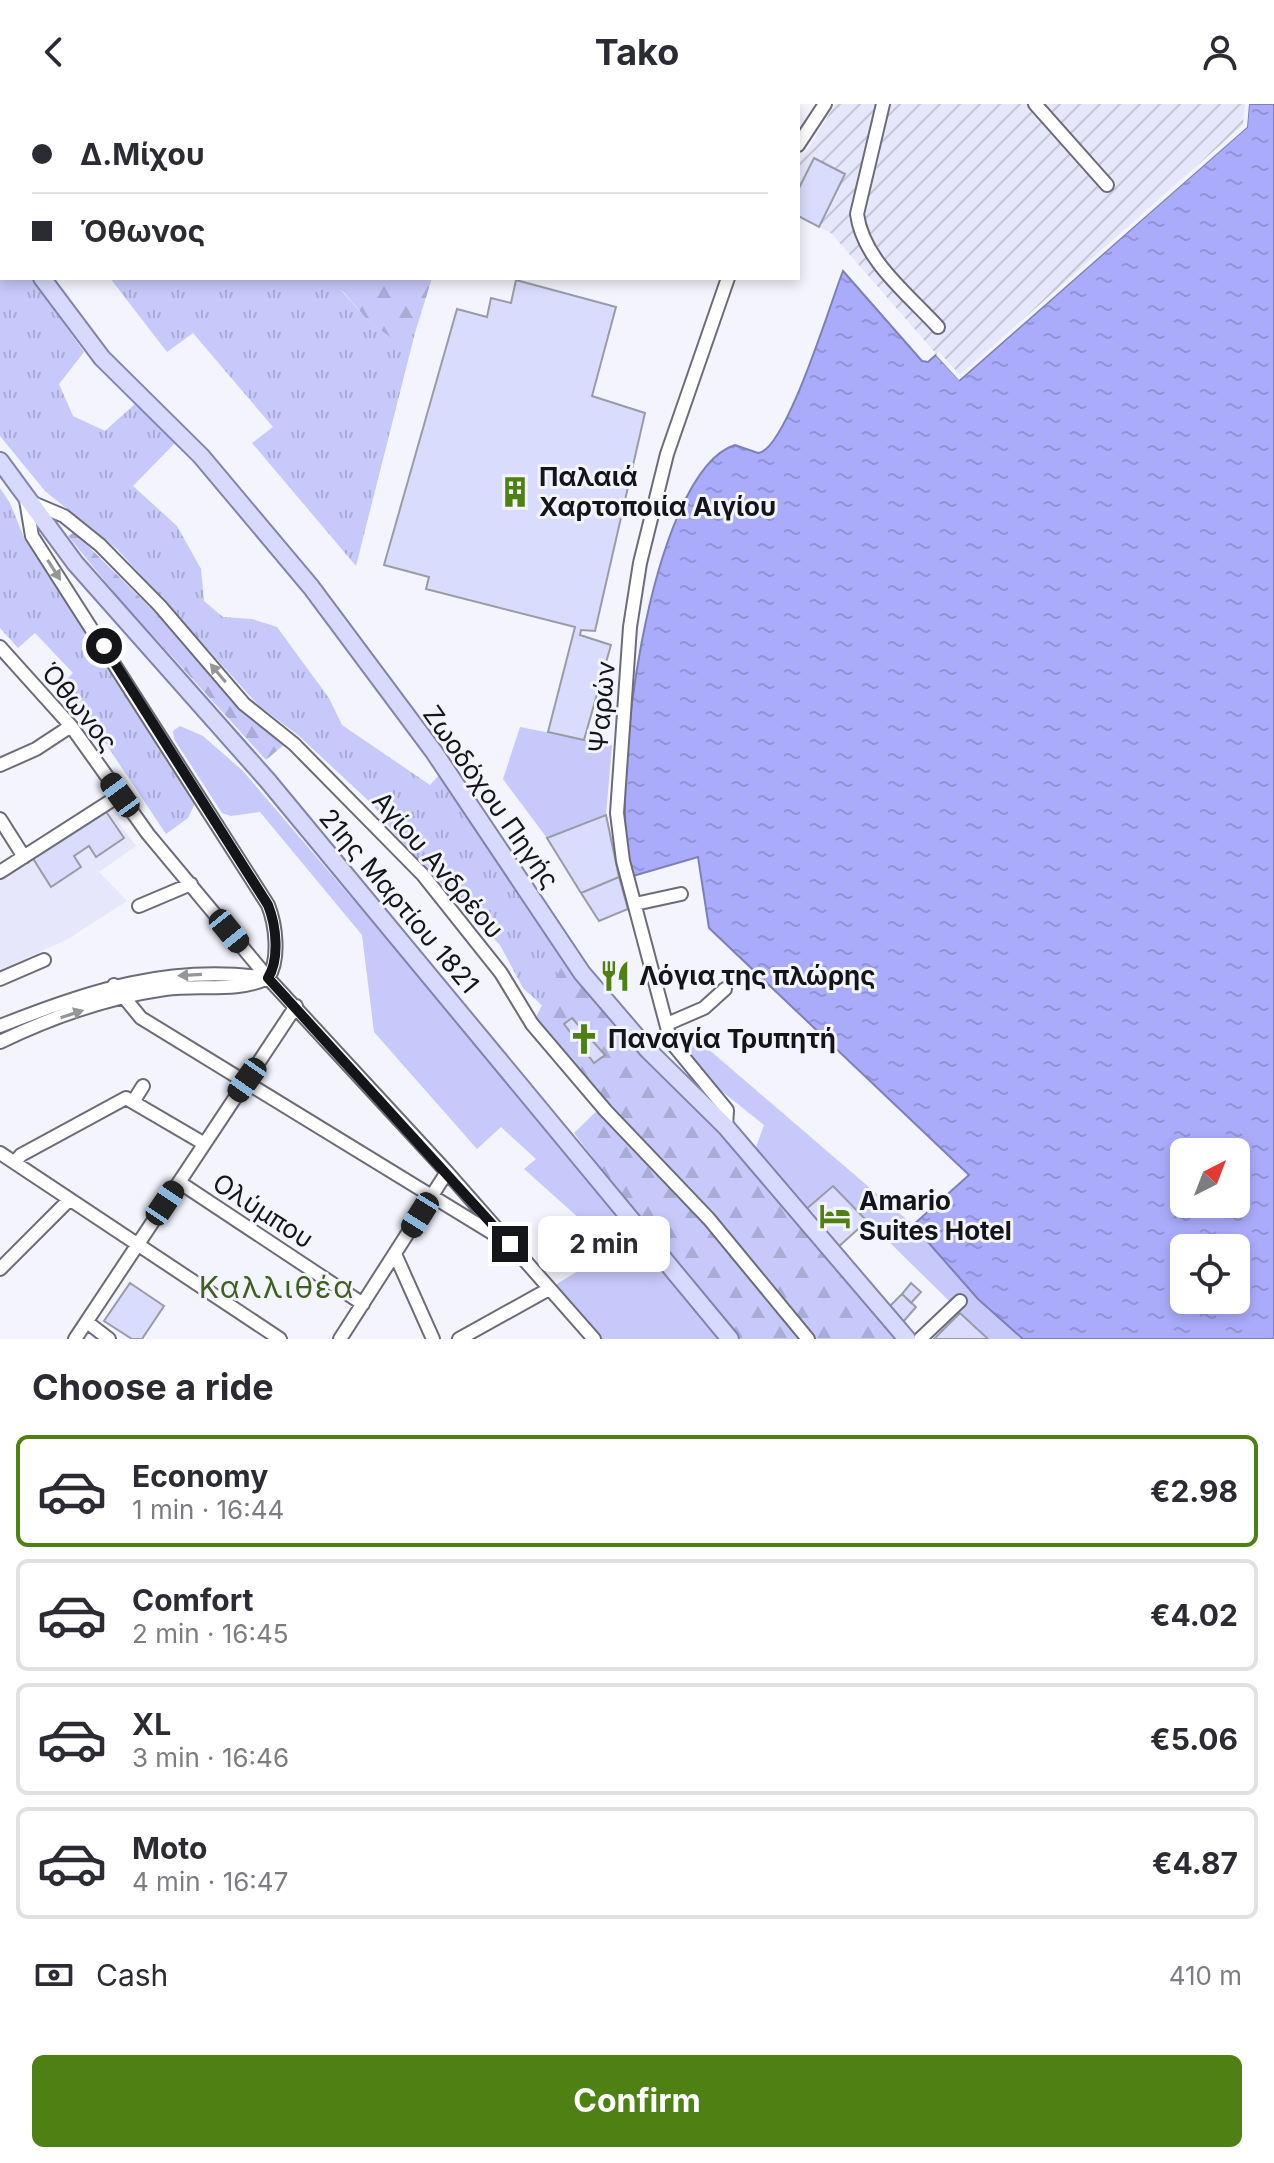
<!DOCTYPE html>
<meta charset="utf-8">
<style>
:root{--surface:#fff;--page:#f2f2f3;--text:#2b2b33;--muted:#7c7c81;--line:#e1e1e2;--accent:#4e8013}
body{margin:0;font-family:Inter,sans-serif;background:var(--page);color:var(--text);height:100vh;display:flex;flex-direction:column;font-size:30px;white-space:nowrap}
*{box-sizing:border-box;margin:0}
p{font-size:26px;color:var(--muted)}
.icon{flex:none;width:44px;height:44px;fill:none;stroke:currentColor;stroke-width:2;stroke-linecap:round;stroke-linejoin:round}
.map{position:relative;height:1235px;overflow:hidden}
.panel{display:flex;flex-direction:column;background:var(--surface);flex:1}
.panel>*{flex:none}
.hud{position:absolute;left:0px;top:0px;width:800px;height:176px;box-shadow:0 4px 12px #0003;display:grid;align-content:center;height:176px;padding:0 32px;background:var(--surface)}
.needle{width:52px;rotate:42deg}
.tools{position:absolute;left:1170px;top:1034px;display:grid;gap:16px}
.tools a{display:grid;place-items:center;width:80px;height:80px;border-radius:12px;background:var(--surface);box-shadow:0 4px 12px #0003;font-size:40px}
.end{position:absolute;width:36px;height:36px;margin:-18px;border:10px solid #141519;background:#fff;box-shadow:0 0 0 4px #fff}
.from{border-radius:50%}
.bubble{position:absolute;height:56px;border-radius:12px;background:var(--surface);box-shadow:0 4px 12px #0003;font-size:26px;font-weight:700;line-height:56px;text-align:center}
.car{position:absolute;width:24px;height:48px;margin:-24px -12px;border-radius:10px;box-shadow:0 0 6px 2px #0007;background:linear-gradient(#222 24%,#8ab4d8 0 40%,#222 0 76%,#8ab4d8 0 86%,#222 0)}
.hud b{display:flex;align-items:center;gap:28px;height:76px;font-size:30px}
.hud b+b{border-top:2px solid var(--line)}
.hud i{width:20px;height:20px;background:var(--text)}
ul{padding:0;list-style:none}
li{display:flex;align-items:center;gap:24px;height:112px;margin:0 16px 12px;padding:0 16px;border:4px solid var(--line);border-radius:12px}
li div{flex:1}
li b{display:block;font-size:30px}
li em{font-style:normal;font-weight:700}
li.selected{border-color:var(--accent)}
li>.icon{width:72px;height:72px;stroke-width:1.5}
h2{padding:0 32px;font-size:36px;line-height:96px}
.pay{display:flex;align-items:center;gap:20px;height:88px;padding:0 32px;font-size:30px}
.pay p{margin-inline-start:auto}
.primary-button{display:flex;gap:16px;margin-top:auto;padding:16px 32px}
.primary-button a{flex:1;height:92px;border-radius:12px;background:var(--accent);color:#fff;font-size:32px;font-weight:700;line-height:92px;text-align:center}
header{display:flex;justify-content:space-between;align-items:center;height:104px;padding:0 32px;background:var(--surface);font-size:36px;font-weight:700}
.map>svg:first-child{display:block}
</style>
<header><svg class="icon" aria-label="back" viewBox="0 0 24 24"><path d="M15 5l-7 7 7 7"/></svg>Tako<svg class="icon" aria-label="person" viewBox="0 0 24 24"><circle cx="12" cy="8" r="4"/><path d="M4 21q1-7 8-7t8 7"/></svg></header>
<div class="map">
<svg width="1274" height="1235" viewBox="0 0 1274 1235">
<defs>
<pattern id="industrial-furrows" width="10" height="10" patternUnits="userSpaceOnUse" patternTransform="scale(2)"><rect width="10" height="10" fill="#e6e7fb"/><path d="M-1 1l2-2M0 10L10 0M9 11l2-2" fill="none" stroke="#c4c5d7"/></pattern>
<pattern id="grass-tufts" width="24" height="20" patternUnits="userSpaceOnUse" patternTransform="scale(2)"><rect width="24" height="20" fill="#c6c9f9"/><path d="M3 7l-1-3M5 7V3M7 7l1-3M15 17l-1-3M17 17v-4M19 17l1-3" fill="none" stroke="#a9acd5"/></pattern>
<pattern id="forest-firs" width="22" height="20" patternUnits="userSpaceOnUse" patternTransform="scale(2)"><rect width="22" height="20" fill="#c6c9f9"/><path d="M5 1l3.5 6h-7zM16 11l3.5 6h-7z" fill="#a9acd5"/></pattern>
<pattern id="water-ripples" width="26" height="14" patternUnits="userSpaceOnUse" patternTransform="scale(2)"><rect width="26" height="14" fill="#aaacfb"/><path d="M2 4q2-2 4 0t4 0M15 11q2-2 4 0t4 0" fill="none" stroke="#9193d7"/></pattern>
</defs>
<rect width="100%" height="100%" fill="#f3f4fe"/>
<!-- built -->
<path fill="#e6e7fb" d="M108,704L136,742L99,768L127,797L68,835L0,866V774Z"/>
<!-- industrial -->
<path fill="url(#industrial-furrows)" d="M835,0H1249L1247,23L959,276L831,129L798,112V62Z"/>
<!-- grass -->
<path fill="url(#grass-tufts)" d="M0,129L2,174H31L84,248L59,280L73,312L105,327L136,299L176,338L133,382L177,422L201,465L204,497L223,513L252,515L277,523L329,594L342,621L430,681L440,670L571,864L547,906L523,884L500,841L398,734L373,701L298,631L258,601L118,446L45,387L0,332Z
M110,174H341V186L368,217L393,234L415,229L356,462L252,339L273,323L193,229L167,248Z
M0,384L10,399L25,436L67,495L195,699L188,714L166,730L94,622L58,584L73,569L35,529L18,544L0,524Z"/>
<!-- forest -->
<path fill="url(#forest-firs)" d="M341,174H432L415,229L393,235L368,217L341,185Z
M73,429L78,432L286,639L266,656L118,493L68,432Z
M565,856C610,921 667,970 720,1027C785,1094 845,1166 907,1235H729L574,1029L605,999L535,915Z"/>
<!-- green -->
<path fill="#c6c9f9" d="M180,622L203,632L242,666L473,936L718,1235H594L549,1185L589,1160L571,1140L589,1123L524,1065L536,1055L501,1023L477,1045L374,928L362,831L260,708L231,712L222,709L174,635L173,627Z
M520,623L612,641L606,711L547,734L503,675Z
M693,932L913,1121L978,1195L1023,1235H988L833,1083L804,1107L755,1046L764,1021L719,985L682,942Z"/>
<!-- water -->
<path fill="url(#water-ripples)" stroke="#7d7fb7" stroke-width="2" fill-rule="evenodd" d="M1249,0H1274V1235H1023L978,1195L913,1121L969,1071L709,824L698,753L633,772C606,697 649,368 735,341L758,349C786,347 831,197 843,167L922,257L928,258L936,251L960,276L1247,23ZM1184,1048H1236V1100H1184ZM1184,1144H1236V1196H1184Z"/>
<!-- pier -->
<path fill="#f3f4fe" d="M1245,0H1249L1247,23L959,276L936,251L939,248L960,271L1243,21Z"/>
<!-- building -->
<path fill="#d9dcfc" stroke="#9a9ba6" stroke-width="2" d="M814,54L845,70L819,123L798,112V86Z
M516,176L616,203L592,292L645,309L595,527L581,526L580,531L611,541L584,636L548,628L575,523L426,485L429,473L384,461L457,205L487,213L491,194L511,199Z
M105,706L124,734L96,753L89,742L74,752L81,763L51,783L32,753Z
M606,711L619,773L581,789L547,734Z
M619,773L628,805L599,817L581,789Z
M572,914L605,951L594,959L564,920Z
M833,1082L867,1117L837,1144L804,1107Z
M130,1179L164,1202L142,1235H132L104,1217Z
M911,1179L921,1188L911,1199L902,1190Z
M902,1190L916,1203L903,1218L888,1204Z
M960,1209L988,1235H934Z"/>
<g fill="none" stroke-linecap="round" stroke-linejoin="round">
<defs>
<path id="minor" d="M306,0L308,2
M671,0L674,2
M883,0L857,110C863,156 908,190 938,223
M1035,0L1107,81
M117,2L119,0
M798,41L825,0
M0,543L71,622L148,730L268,874L447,1068L594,1235
M0,661L36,645L71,622
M0,715L24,753
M0,768L120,691
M635,800L681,790
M139,802L191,780
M268,874C280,856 276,821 268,801L32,432L26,396L64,412L100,441L160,502L244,600L294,640L423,771L501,869L532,920L606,1007L709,1115L808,1235
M0,875L44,856
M114,881L141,914L497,1132
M667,920L704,904L725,885
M0,922C90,886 170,860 268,874
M0,938C50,914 109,893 165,885C200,880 235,889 268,874
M133,998L143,982
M726,1023L727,1006L671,938L623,757L617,709L630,523L640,459L667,350L728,174
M0,1049L280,1235
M15,1058L21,1051L126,994L203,1039
M179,1078L363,1200
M395,1150L433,1235
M0,1165L69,1096
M87,1218L109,1235
M75,1235L296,902
M340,1235L447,1068
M459,1235L549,1185
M920,1235L960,1197"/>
<path id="major" d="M0,115L2,118
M42,174L102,254L201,352L311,483L434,648L582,869L648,946L726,1023L907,1235
M0,357L75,459L268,677L730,1235"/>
</defs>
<!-- minor casing -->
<use href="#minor" stroke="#6b6c77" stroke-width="16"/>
<!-- major casing -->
<use href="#major" stroke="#8284ac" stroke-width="20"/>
<!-- minor -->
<use href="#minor" stroke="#fff" stroke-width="12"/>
<!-- major -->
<use href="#major" stroke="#d7d9fd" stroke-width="16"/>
</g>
<!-- one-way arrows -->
<defs><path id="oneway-solid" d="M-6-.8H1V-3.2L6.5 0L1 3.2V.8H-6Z" transform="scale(2)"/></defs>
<g fill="#959698">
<use href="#oneway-solid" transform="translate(54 466) rotate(57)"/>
<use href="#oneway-solid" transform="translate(218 569) rotate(-130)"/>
<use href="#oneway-solid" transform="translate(190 871) rotate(177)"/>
<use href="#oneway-solid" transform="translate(72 910) rotate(-18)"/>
</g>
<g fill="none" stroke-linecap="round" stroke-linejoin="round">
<!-- route -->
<path stroke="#141519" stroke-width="10" d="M104,542L268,801C276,821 280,855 268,874L510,1140"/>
</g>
<!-- icons -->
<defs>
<symbol id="building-bare" viewBox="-9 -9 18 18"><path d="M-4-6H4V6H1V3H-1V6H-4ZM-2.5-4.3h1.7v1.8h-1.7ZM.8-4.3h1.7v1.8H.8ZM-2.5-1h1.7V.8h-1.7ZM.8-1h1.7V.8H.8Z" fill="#4e8013" stroke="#f3f4fe" stroke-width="2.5" paint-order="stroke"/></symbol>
<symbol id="restaurant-bare" viewBox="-9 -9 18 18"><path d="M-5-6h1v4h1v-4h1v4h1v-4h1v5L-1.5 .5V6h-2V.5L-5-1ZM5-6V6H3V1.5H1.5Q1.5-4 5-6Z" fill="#4e8013" stroke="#f3f4fe" stroke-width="2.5" paint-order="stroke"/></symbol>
<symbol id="church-bare" viewBox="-9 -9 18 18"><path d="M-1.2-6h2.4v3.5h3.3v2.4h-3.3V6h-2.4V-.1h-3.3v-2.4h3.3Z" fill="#4e8013" stroke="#f3f4fe" stroke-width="2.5" paint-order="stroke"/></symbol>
<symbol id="hotel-bare" viewBox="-9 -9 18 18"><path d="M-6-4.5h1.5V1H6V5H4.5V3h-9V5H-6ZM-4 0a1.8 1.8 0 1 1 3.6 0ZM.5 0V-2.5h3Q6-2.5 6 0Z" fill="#4e8013" stroke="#f3f4fe" stroke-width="2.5" paint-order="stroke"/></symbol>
</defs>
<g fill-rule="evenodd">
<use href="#building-bare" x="493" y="366" width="44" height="44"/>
<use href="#restaurant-bare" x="593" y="850" width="44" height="44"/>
<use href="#church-bare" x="562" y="913" width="44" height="44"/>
<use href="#hotel-bare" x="813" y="1090" width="44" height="44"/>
</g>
<g text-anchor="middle" stroke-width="6" stroke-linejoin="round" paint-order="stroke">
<!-- poi labels -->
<g font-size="26" font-weight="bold" fill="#141519" stroke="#f3f4fe" text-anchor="start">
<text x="539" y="382">Παλαιά<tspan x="539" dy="30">Χαρτοποιία Αιγίου</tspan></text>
<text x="639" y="881">Λόγια της πλώρης</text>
<text x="608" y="944">Παναγία Τρυπητή</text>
<text x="859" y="1106">Amario<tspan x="859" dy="30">Suites Hotel</tspan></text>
</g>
<!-- street labels -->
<g font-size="26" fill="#141519" stroke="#f3f4fe">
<text transform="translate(79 603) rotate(51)" y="9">Όθωνος</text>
<text transform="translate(602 603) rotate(-85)" y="9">Ψαρών</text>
<text transform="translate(491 693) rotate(55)" y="9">Ζωοδόχου Πηγής</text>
<text transform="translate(438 761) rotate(49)" y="9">Αγίου Ανδρέου</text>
<text transform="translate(399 797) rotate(50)" y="9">21ης Μαρτίου 1821</text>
<text transform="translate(263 1107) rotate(33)" y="9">Ολύμπου</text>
</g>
<!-- quarter labels -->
<g font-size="30" letter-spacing="2" fill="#3e5f1e" stroke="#f3f4fe">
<text x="277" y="1194">Καλλιθέα</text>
</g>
</g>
</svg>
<div class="tools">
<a><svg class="needle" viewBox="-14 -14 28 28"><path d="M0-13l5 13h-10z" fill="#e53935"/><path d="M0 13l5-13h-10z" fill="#7c7c81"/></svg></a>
<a><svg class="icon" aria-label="locate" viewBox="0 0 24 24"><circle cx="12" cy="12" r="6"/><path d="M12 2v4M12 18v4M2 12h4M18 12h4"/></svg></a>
</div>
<i class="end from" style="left:104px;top:542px"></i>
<i class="end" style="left:510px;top:1140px"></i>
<div class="bubble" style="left:538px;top:1112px;width:132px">2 min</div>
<i class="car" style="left:120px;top:691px;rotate:324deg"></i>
<i class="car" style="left:229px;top:827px;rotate:141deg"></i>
<i class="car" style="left:247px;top:976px;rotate:215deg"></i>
<i class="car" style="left:165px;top:1099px;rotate:34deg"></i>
<i class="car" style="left:420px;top:1111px;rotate:212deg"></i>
<div class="hud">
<b><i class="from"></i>Δ.Μίχου</b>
<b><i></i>Όθωνος</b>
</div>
</div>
<section class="panel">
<h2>Choose a ride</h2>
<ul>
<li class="selected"><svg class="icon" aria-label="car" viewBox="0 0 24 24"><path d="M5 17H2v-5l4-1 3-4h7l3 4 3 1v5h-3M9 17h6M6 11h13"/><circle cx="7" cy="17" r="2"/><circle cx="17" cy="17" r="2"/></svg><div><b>Economy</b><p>1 min · 16:44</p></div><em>€2.98</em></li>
<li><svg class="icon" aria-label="car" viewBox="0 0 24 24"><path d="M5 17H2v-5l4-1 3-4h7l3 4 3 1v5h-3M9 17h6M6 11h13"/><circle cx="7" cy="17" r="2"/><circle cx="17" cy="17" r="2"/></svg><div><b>Comfort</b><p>2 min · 16:45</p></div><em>€4.02</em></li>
<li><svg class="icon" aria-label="car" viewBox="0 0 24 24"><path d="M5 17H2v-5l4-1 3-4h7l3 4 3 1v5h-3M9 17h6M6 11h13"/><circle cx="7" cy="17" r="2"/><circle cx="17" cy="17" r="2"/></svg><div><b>XL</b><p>3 min · 16:46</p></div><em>€5.06</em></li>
<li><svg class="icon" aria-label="car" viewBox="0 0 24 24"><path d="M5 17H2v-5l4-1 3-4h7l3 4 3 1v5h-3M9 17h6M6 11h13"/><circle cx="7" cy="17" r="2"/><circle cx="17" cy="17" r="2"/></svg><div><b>Moto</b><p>4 min · 16:47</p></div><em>€4.87</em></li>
</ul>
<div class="pay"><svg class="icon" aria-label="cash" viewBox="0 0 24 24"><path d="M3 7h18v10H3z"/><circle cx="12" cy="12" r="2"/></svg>Cash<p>410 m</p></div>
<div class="primary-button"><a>Confirm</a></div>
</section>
